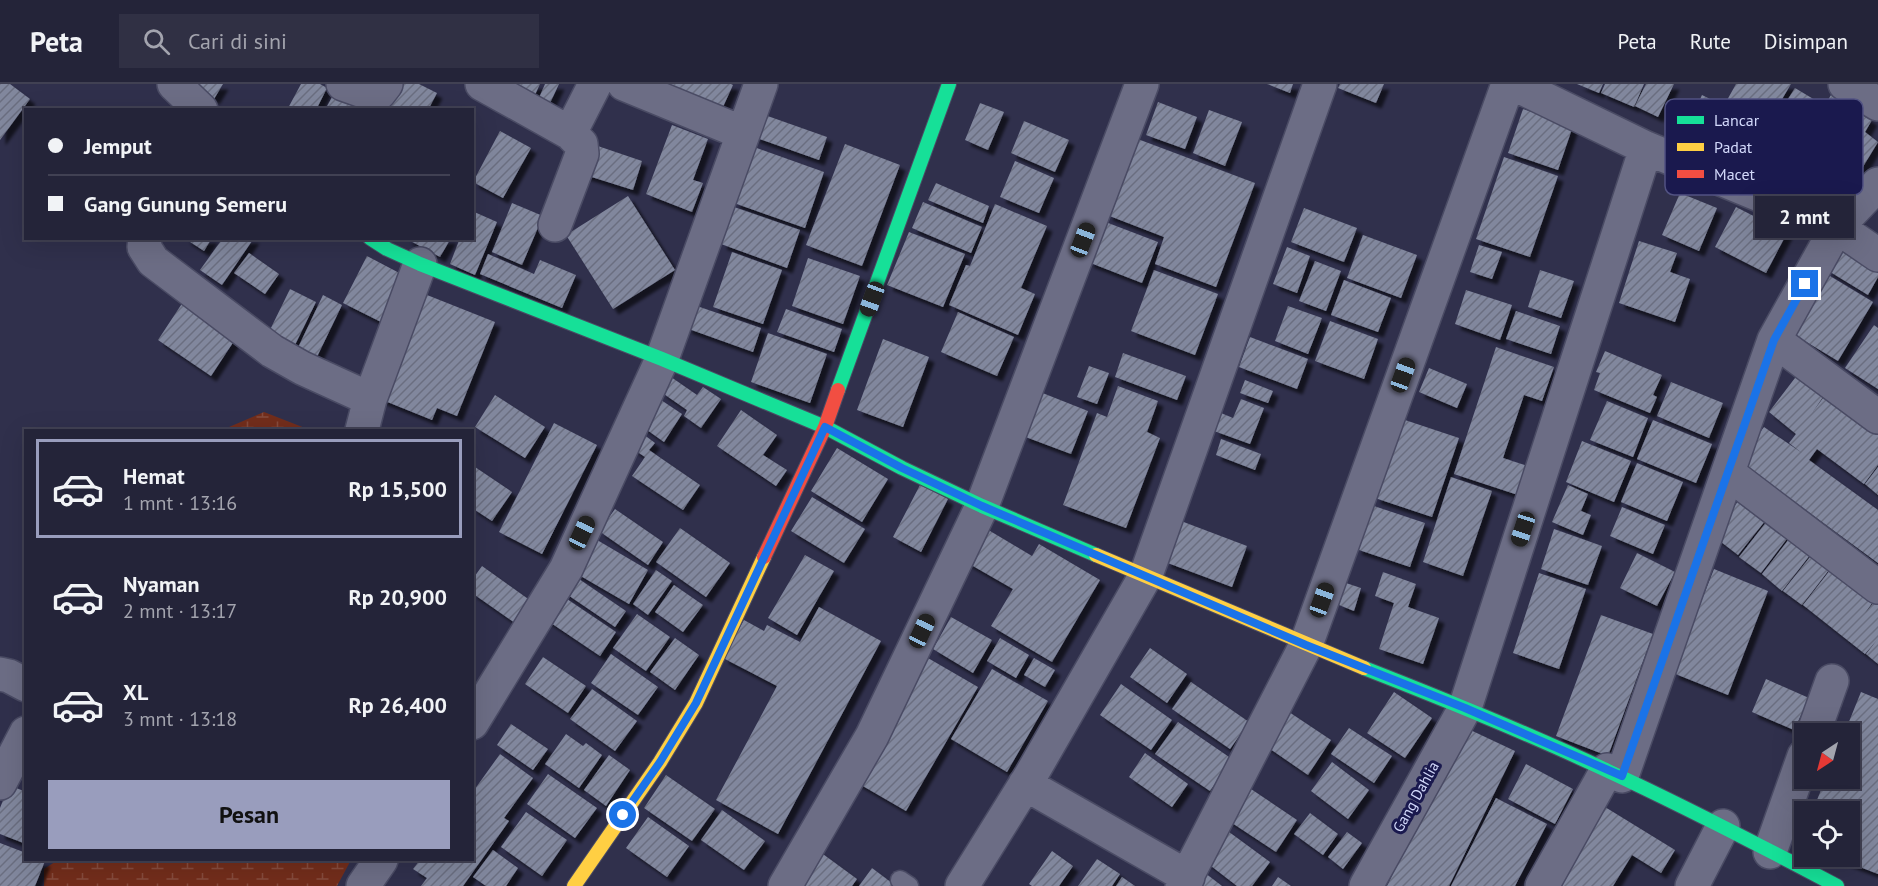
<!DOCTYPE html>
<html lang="id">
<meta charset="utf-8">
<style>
:root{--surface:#242439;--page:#303044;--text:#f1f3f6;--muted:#a3a4ae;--line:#414153;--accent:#999dbd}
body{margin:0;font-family:"PT Sans",sans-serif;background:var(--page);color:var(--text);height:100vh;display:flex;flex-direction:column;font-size:22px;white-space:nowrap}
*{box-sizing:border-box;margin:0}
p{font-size:20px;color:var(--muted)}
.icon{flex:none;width:33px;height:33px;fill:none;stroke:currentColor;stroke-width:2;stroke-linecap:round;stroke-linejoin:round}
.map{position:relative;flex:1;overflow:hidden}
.details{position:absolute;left:24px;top:345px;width:450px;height:432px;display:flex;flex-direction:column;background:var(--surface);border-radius:0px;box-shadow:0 6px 24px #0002,0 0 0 2px var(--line)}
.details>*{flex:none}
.guide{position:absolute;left:24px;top:24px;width:450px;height:132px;border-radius:0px;box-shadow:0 6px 24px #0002,0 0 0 2px var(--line);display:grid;align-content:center;height:132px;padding:0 24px;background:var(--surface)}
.needle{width:39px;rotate:216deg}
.fabs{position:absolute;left:1794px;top:639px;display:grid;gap:12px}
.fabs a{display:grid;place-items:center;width:66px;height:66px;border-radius:0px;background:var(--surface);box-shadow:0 6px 24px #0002,0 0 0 2px var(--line);font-size:30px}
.end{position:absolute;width:27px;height:27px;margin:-14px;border:8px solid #1a73e8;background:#fff;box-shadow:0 0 0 3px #fff}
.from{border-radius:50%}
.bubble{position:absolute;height:42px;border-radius:0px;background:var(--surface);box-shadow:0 6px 24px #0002,0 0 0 2px var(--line);font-size:20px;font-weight:700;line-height:42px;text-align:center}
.car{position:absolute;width:18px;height:36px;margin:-18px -9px;border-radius:8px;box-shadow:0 0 4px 2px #0007;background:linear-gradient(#222 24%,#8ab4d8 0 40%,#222 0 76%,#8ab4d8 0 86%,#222 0)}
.guide b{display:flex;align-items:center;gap:21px;height:57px;font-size:22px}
.guide b+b{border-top:2px solid var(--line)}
.guide i{width:15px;height:15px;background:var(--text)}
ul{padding:10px 0 0;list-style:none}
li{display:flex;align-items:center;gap:18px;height:99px;margin:0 12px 9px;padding:0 12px;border:3px solid transparent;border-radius:0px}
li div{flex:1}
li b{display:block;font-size:22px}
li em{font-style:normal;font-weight:700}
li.selected{border-color:var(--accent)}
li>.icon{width:54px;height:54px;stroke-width:1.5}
.action{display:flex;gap:12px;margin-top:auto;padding:12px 24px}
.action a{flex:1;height:69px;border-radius:0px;background:var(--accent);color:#111;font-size:24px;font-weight:700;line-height:69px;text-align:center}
header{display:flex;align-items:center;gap:36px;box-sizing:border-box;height:84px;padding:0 30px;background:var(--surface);border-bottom:2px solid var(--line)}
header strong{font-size:28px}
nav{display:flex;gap:33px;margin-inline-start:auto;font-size:21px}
.search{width:420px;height:54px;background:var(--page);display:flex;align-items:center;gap:15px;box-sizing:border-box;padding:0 21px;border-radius:0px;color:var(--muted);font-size:22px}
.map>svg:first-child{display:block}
</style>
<header>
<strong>Peta</strong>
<div class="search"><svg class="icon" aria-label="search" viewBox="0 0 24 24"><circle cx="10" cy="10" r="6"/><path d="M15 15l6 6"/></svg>Cari di sini</div>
<nav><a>Peta</a><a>Rute</a><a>Disimpan</a></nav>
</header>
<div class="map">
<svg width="1878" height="802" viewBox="0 0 1878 802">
<defs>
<pattern id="wetland-marsh" width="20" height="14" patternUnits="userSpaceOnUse" patternTransform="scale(1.5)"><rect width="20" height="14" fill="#722d1b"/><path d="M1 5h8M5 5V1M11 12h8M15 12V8" fill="none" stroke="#854b3d"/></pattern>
<pattern id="building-hatch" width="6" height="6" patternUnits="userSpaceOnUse" patternTransform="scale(1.5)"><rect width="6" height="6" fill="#81879d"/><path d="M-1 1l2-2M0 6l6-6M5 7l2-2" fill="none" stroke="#6a6e80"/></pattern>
<filter id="shadow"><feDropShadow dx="5.5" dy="5.5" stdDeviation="1.5" flood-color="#0009"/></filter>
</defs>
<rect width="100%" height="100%" fill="#30304c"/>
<!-- wetland -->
<path fill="url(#wetland-marsh)" d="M264,328L310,346H222Z
M58,776H351L337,802H44V785Z"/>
<!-- building -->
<path fill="url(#building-hatch)" filter="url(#shadow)" d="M0,0H10L30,15L0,56Z
M191,0H223L214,15Z
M301,0H320L327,4L316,26H287Z
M401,0H419L437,9L428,26H388Z
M502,0H540L533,15Z
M545,0H559L550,19L539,14Z
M666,0H731L733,1L722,25Z
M1267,0H1293L1290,9Z
M1340,0H1384L1376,19L1338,4Z
M1577,0H1603L1599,9Z
M1605,0H1644L1634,23L1601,9Z
M1646,0H1674L1658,33L1635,22Z
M1736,0H1791L1766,42L1726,18Z
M337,4L376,26H325Z
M1795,4L1820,19L1796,57L1771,42Z
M1702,11L1726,23L1712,53L1688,41Z
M1831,11L1872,36L1865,48L1878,58L1858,91L1803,58Z
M1158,18L1197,33L1185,65L1146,51Z
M980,19L1004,28L988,66L965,56Z
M1523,25L1573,42L1558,86L1508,69Z
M1209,26L1242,38L1225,82L1193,69Z
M762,30L827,53L819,76L754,53Z
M1024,37L1069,56L1055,88L1011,69Z
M672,41L708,55L693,96L703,99L692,128L646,110Z
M500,47L531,64L503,114L473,98Z
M1135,54L1255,99L1216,203L1155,180L1164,153L1107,131Z
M589,59L642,77L633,106L579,89Z
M845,60L900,81L862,182L806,161Z
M754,63L824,88L805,144L734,119Z
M1504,73L1558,92L1530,173L1476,155Z
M1786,75L1818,95L1804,118L1772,99Z
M1015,77L1054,94L1039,129L1000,113Z
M1829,81L1851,93L1830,129L1808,116Z
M936,99L989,122L983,139L928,116Z
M1680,109L1717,124L1699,167L1662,151Z
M628,112L675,186L613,225L566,151Z
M923,118L982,143L971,169L912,144Z
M512,119L543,132L522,181L492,168Z
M995,120L1047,142L1021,204L1035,210L1018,251L949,221L966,181L970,182Z
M734,123L800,146L787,184L721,160Z
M1736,123L1787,149L1766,189L1715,163Z
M1304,124L1357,144L1344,178L1291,158Z
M472,127L497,138L475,191L450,180L460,154H472Z
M1103,137L1158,158L1142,199L1088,178Z
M909,148L965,170L943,223L887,201Z
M1363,151L1417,171L1401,214L1347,194Z
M184,154H212L204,167Z
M223,154H254L222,201L200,186Z
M405,154H451L440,173Z
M1639,157L1677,169L1670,188L1690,195L1675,238L1619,219Z
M1843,159L1878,180V193L1868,211L1827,186Z
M1479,161L1502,168L1492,195L1470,188Z
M1287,163L1310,172L1297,209L1273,200Z
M732,168L782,186L763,240L713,223Z
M249,169L279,190L265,210L234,189Z
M488,170L534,190L540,176L576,191L562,224L480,190Z
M367,172L405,192L381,238L343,219Z
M808,174L860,192L843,240L792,222Z
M1315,177L1341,187L1326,227L1299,217Z
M1154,186L1218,210L1195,271L1131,247Z
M1540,186L1574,197L1561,234L1528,223Z
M1825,189L1873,218L1838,277L1790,248Z
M1344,196L1391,214L1378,248L1331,231Z
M290,205L316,218L292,267L266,254Z
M1466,206L1512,221L1500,256L1455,240Z
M422,209L495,238L457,332L437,324L432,336L380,315Z
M323,211L342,221L314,279L295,270Z
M183,218L236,254L211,292L158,256Z
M694,221L761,244L753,268L686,244Z
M1288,222L1322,234L1308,270L1275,257Z
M786,225L842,245L834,268L777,248Z
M1516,227L1560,242L1551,270L1506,255Z
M958,228L1014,253L997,292L941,268Z
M1330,237L1378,255L1364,295L1315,277Z
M1874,241L1878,244V305L1845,284Z
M768,249L827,270L810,319L751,298Z
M1250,253L1308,275L1297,305L1239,283Z
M883,255L929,273L903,343L857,326Z
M1496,263L1554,283L1542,317L1524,311L1503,374L1528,382L1518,411L1454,390Z
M1605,267L1662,291L1653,311L1657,313L1650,329L1594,306L1600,289L1596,288Z
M1123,269L1186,292L1177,316L1115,293Z
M1089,282L1109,289L1097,320L1077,313Z
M1429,284L1467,300L1457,324L1419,308Z
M1798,290L1825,310L1812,329L1826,310L1878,342V381L1864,400L1817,365L1809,376L1878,426V479L1739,377L1764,343L1802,369L1789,359L1796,350L1769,328Z
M671,293L697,311L703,303L721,315L701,344L684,332L687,326L661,308Z
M1245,296L1273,307L1268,319L1240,309Z
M1671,298L1723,319L1709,354L1657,332Z
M1118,302L1158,317L1147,348L1160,354L1126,444L1063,421L1097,329L1107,333Z
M1040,308L1088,327L1071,370L1023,352Z
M495,311L545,343L525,374L475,343Z
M658,314L682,330L664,358L640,341Z
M1241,315L1264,324L1250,360L1214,347L1221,329L1233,334Z
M1607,317L1648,334L1633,373L1590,356Z
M741,326L777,351L763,371L787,386L776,402L717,362Z
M1402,335L1459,354L1432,433L1375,414Z
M1653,336L1712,360L1696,399L1637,375Z
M554,339L597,361L542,470L499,448Z
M643,350L655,359L649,366L700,401L683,426L632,392L645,373L633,365Z
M1221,355L1261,370L1255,386L1216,371Z
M1582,357L1631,377L1614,418L1566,398Z
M837,364L888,395L862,438L811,407Z
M1637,379L1683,398L1667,437L1621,418Z
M472,381L512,408L492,437L472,424Z
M1878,383V411L1865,400Z
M1451,393L1492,407L1463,492L1423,478Z
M920,401L948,415L921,468L893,453Z
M1568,401L1588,410L1581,427L1591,431L1583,451L1552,438Z
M1743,411L1769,432L1738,471L1712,451Z
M812,413L865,445L844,479L791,447Z
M1371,421L1425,439L1410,483L1356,465Z
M1622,423L1665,441L1653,470L1610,452Z
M615,425L663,458L648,481L599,447Z
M1774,428L1795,444L1761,489L1739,473Z
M1181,437L1247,462L1232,503L1165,478Z
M680,444L730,479L706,513L656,478Z
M985,444L1032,472L1039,460L1100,496L1052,578L991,542L1013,505L966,478Z
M1554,445L1602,462L1588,501L1541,485Z
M1796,446L1817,462L1782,507L1762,490Z
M592,453L648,486L629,520L572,487Z
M1814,468L1832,482L1802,521L1783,507Z
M1637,469L1675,488L1657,522L1620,504Z
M805,471L834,487L797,551L768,534Z
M1834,481L1875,515L1865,529L1876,516L1878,517V580L1866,570L1877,556L1865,570L1803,521Z
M482,482L531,517L515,539L472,509V496Z
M1714,485L1768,507L1728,611L1673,589Z
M656,486L672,497L648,531L633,520Z
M1383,488L1416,500L1408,523L1439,534L1423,580L1379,565L1394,519L1375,512Z
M1539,489L1586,505L1559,585L1513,569Z
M573,491L626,527L615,543L562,507Z
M1346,499L1361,504L1354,527L1339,521Z
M674,501L703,521L683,548L655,528Z
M561,511L616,548L600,572L545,535Z
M819,523L881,557L778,750L716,716L777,602L723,574L744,536L764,547L767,541L800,558Z
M637,530L670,553L646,587L613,564Z
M1601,531L1653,550L1608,672L1556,652Z
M951,533L992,556L973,589L933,565Z
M675,554L699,571L675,606L650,588Z
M1000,554L1029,571L1016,594L987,577Z
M1150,564L1187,590L1167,619L1130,593Z
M611,570L658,603L638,631L591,599Z
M921,570L978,603L906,727L849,694Z
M543,573L586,602L568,629L525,600Z
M1034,574L1055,586L1045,603L1024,591Z
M992,585L1048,617L1007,688L951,655Z
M1766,595L1809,614L1794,646L1752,628Z
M1191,598L1249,638L1230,665L1172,625Z
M1121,600L1172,636L1151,666L1100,631Z
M592,605L637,637L615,667L570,635Z
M1394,608L1432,634L1405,674L1367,649Z
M1861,608L1878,615V790L1834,773L1850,772V728H1812L1826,694H1850V650H1844Z
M1283,624L1331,656L1308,691L1260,658Z
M1178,638L1232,675L1210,707L1155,670Z
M511,640L548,665L533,686L497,661Z
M1464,643L1515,667L1449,802H1387Z
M1349,644L1392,672L1374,699L1331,670Z
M566,650L583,662L586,659L602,671L579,704L545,680Z
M1145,669L1188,700L1172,723L1129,693Z
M500,670L533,694L504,734L509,737L463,802H421L427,794L413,785L420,776H472V719L476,714L472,712V709Z
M609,671L630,686L606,722L584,706Z
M1332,678L1369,706L1348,735L1311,707Z
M1526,680L1573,705L1555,740L1508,715Z
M548,690L597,724L575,754L527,720Z
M666,691L715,725L692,757L644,724Z
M9,701L26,708V760L0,750V724Z
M1248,703L1297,736L1276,768L1226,735Z
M1496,714L1547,740L1515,802H1451Z
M1605,723L1675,766L1661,789L1632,771L1613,802H1557Z
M722,726L765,757L744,786L701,756Z
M526,728L567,756L542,792L501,763Z
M1310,729L1338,750L1323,771L1294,750Z
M648,733L689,762L667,793L626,764Z
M1225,745L1270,778L1252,802H1237L1202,775Z
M1347,748L1362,759L1343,785L1328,773Z
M0,759L26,769V776L45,777L35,802H0Z
M816,765L857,795L852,802H806L795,794Z
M493,766L518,784L506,802H486L473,793Z
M1052,767L1073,782L1059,802H1032L1029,800Z
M1097,775L1120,790L1112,802H1078Z
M872,784L896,802H859Z
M1205,789L1222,802H1195Z
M1122,793L1135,802H1116Z
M1278,793L1291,802H1272Z"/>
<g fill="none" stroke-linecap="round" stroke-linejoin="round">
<defs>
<path id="lane" d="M900,796L909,802"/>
<path id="street" d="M174,0L201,26
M343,0L374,11L379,9L386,0
M482,0L570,49
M624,0L743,49
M1514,0L1646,64L1837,143L1878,171
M1845,0L1878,20
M555,141L582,70L581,60L570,49L595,0
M145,154L144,163L153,177L272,267L302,284L370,315
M1774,256L1878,333
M362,346L370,315L420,180
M1728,389L1878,503
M0,590L9,592L26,601
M472,639L566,485L662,275L761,0
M1813,650L1832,597
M1622,692L1774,256L1837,143L1878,100
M0,699L26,649
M1025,700L1188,793
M1770,768L1804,672
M363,802L381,776
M785,802L872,652L982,422L1142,0
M962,802L1031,691L1146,491L1320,0
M1182,802L1306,561L1508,0
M1366,802L1465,624L1646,64
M1542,802L1607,686
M1692,802L1723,742"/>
<path id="fast" d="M370,154L387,165L420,180L662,275L825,343L902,384L982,422L1096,471
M838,306L949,0
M1364,584C1446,616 1528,649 1608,687C1686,723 1761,762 1837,802"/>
<path id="slow" d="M1096,471L1364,584
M574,802L660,678L696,619L764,473"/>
<path id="jam" d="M764,473L825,343L838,306"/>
</defs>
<!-- lane casing -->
<use href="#lane" stroke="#4a4b64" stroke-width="21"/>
<!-- street casing -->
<use href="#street" stroke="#4a4b64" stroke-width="36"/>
<!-- fast casing -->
<use href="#fast" stroke="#4a4b64" stroke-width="16"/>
<!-- slow casing -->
<use href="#slow" stroke="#4a4b64" stroke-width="16"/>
<!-- jam casing -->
<use href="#jam" stroke="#4a4b64" stroke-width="16"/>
<!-- lane -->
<use href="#lane" stroke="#6c6d85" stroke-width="18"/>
<!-- street -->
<use href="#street" stroke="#6c6d85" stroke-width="33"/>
<!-- fast -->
<use href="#fast" stroke="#16e098" stroke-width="14"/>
<!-- slow -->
<use href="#slow" stroke="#ffcf43" stroke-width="14"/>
<!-- jam -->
<use href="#jam" stroke="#f24e42" stroke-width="14"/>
</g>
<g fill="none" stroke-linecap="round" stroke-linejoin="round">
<!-- route -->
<path stroke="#1a73e8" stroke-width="8" d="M623,731L660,678L696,619L825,343L902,384L982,422L1306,561L1465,624L1622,692L1774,256L1805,200"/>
</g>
<g text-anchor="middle" stroke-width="6" stroke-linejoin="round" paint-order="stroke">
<!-- street labels -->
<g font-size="15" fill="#d2d8fa" stroke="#1a194e">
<text transform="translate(1416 713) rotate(-61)" y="5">Gang Dahlia</text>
</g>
</g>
<!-- legend -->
<rect x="1665" y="15" width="198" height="96" rx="9" fill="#1a194e" stroke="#515282" stroke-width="1.5"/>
<rect x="1677" y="32" width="27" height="8" fill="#16e098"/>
<rect x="1677" y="59" width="27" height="8" fill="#ffcf43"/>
<rect x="1677" y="86" width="27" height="8" fill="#f24e42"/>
<g font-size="16" fill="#d2d8fa">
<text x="1714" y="42">Lancar</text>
<text x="1714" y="69">Padat</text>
<text x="1714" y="96">Macet</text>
</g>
</svg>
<div class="fabs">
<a><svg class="needle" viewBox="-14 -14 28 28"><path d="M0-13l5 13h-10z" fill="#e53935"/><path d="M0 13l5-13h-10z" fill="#a3a4ae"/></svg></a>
<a><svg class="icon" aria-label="locate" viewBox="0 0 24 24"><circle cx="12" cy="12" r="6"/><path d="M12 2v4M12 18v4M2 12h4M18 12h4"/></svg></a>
</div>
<i class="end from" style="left:623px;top:731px"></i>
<i class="end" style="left:1805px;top:200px"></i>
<div class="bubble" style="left:1755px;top:112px;width:99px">2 mnt</div>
<i class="car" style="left:1083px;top:156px;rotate:21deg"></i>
<i class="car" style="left:872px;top:215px;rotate:200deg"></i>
<i class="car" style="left:1403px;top:291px;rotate:20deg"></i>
<i class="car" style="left:1523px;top:445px;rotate:198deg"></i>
<i class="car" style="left:582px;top:449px;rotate:25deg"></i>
<i class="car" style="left:1322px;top:516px;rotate:20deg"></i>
<i class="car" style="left:922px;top:547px;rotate:25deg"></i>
<div class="guide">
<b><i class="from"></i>Jemput</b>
<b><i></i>Gang Gunung Semeru</b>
</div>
<section class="details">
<ul>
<li class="selected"><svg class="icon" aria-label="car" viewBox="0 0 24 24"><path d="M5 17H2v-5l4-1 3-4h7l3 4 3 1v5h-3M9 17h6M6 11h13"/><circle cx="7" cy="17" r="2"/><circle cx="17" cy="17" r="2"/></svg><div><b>Hemat</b><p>1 mnt · 13:16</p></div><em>Rp 15,500</em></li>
<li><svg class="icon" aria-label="car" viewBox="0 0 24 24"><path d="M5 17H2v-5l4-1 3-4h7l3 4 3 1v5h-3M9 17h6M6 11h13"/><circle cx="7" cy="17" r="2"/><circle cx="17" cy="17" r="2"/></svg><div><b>Nyaman</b><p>2 mnt · 13:17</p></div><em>Rp 20,900</em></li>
<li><svg class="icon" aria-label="car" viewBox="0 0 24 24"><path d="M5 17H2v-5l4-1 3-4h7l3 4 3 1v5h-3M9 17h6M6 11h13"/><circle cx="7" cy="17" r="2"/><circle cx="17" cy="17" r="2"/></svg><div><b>XL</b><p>3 mnt · 13:18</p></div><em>Rp 26,400</em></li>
</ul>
<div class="action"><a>Pesan</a></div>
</section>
</div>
